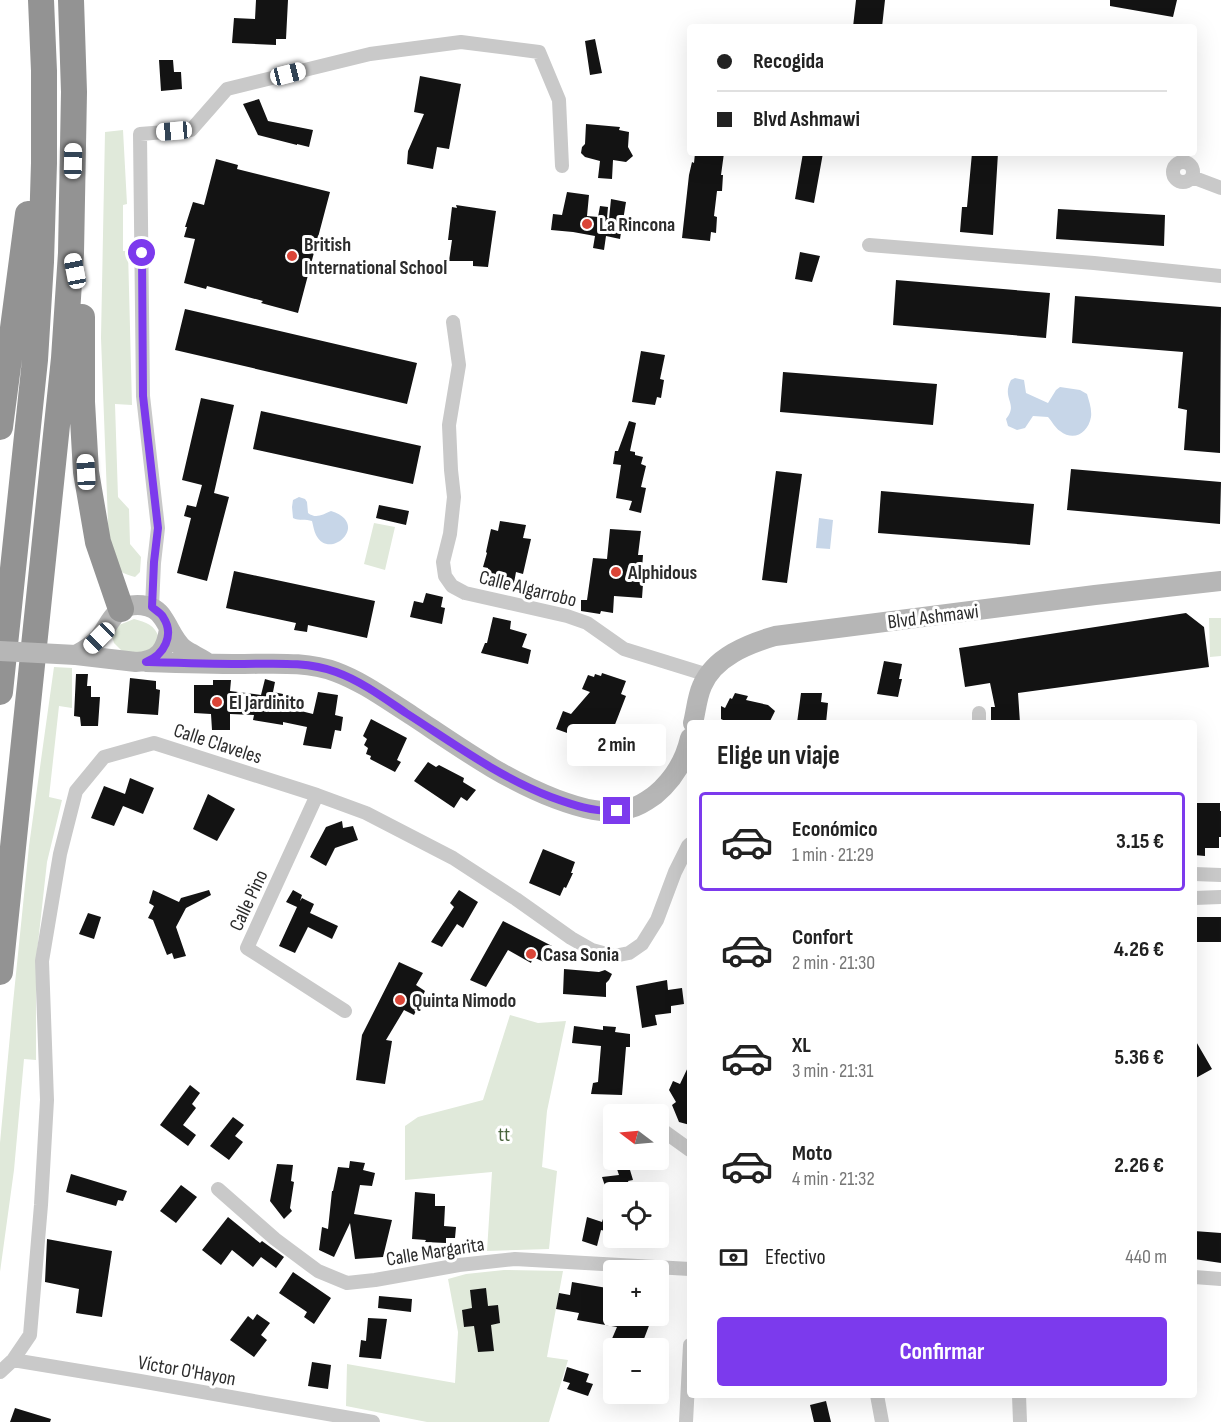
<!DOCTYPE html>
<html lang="es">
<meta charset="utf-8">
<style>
:root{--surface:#fff;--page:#f6f6f6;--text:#222;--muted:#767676;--line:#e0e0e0;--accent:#7c3aed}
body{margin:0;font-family:"Sofia Sans Condensed",sans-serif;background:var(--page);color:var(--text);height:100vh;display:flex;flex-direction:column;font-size:22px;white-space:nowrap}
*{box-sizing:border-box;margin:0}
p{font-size:20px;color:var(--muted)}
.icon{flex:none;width:33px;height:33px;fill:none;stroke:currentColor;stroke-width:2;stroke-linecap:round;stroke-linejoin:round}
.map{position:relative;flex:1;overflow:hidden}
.sheet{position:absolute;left:687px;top:720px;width:510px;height:678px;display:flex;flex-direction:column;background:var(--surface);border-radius:6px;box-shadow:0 6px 24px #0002}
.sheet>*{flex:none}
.hud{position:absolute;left:687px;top:24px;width:510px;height:132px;border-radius:6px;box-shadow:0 6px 24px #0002;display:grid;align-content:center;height:132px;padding:0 30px;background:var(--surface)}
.needle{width:39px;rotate:286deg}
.tools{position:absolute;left:603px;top:1104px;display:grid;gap:12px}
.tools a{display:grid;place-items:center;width:66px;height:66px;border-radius:6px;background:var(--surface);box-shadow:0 6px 24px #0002;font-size:30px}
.end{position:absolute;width:27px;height:27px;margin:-14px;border:8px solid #7c3aed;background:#fff;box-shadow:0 0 0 3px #fff}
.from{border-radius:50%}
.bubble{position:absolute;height:42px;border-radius:6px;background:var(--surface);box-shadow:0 6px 24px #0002;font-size:20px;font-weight:700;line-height:42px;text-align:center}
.car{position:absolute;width:18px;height:36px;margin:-18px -9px;border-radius:8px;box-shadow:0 0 4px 2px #0007;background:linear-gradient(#fff 24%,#345 0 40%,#fff 0 76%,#345 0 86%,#fff 0)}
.hud b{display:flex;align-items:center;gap:21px;height:57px;font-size:22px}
.hud b+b{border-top:2px solid var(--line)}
.hud i{width:15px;height:15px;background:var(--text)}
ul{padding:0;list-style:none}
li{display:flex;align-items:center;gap:18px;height:99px;margin:0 12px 9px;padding:0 18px;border:3px solid transparent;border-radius:6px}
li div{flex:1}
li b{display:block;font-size:22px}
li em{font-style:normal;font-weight:700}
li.active{border-color:var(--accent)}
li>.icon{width:54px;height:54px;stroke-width:1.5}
h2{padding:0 30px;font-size:27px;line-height:72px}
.pay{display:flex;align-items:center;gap:15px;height:66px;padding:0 30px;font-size:22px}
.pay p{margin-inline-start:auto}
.cta{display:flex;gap:12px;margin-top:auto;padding:12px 30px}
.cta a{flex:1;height:69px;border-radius:6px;background:var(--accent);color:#fff;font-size:24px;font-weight:700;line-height:69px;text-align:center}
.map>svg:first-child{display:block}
</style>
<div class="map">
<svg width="1221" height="1422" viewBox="0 0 1221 1422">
<rect width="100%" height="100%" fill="#fff"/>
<!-- green -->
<path fill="#e0e9da" d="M123,130L127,204L123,205V251H128L132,405L115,404L118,497L129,509L130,544L141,557L140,572L135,577C116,572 114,566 109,549L101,338L105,132Z
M374,523L395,527L385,570L364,564Z
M1209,618H1221V656L1210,657Z
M134,619C146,622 155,625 159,638L156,645L143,654L122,651L114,643L112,636L119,625Z
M54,667L72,668V708L59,706L49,797L62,800L47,862L36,961V1060L24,1059L14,1170L0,1272V1143L13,1003L29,846Z
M510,1015L538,1023L566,1021L547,1111L542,1167L557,1171L549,1249L487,1251L492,1172L405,1180V1126L418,1117L483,1100Z
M504,1270L563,1271L547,1357L568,1360L549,1422H427L346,1406L347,1364L455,1383L458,1332L448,1279L466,1274Z"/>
<!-- water -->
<path fill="#c7d6e8" d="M1015,378L1024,380L1026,393L1048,403L1056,390L1060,387L1080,390L1087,394C1089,401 1092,409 1091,417C1088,433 1074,442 1060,431C1055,428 1052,421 1048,417L1033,416L1025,428L1017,430L1008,426L1006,419C1019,403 1001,399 1011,380Z
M299,497L305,499L307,502L308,513C316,519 322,515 331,511C371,523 330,562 316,535C314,531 313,525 312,521C306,519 299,521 293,518L292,507L293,500Z
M819,518L833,520L830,549L816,548Z"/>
<!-- building -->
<path fill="#131313" d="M256,0H288L286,39H276V45L232,43L234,18L255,19Z
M856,0H885L882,27H853Z
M1110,0H1177L1173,17L1110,6Z
M595,39L602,73L590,75L585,41Z
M159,60H173L174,72H181L182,89L161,91Z
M420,76L461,84L449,149L437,147L433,169L407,164L408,151L424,114L414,112Z
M259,99L268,121L313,130L309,147L297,144V145L258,135L243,104Z
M586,124L620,127L619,130L629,132L628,147L633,156L626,162L613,160L612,179L598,178L600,161L585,157L581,153L582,147L585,144Z
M695,153H724L721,175H723L722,191H717L714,216L717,217L716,233L711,232L710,241L682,238L689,175L692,162L694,163Z
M803,153H823L814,203L795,199Z
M972,153H998L993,235L960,232L962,207H967Z
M216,159L238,165L237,169L330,192L298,313L261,303L263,301L207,286L206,289L184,283L195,239L184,237L187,227H185L193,202L204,205Z
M567,192L589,195L587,216L598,217L600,206L608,207L607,218L609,219L611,199L626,202L620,239L606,236L604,250L593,248L595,236L573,232L551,230L553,214L562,215Z
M456,205L496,211L488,267L473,266V261H449L452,240H448L452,207L457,208Z
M1058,209L1165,215L1164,246L1056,239Z
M800,252L820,256L812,282L795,279Z
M896,280L1050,293L1046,338L893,325Z
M1075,296L1221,307L1220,453L1184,450L1187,410L1178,408L1183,352L1072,343Z
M185,309L417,363L407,404L175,350Z
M641,351L665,355L660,379L664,380L661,398L657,397L655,405L632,402Z
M783,372L937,384L933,425L780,412Z
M201,398L234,405L214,493L229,497L207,581L177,573L191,518L184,516L187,505L196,507L202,485L182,480Z
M261,411L421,446L413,484L253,449Z
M629,421L636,423L630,451L635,452V455L643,457L641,464L646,466L641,487L646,488L641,513L629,510L632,501L616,498L621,465L613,464L615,451H618Z
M1071,469L1221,482L1220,524L1067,510Z
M776,471L802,474L787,583L762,580Z
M881,491L1034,504L1030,545L878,533Z
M379,505L409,511L406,525L376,518Z
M500,521L526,525L523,538L531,539L523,574L516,572L514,583L487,577L488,568L483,567L487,553L486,552L491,529L498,531Z
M610,529L641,531L638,555H643L641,584H643L642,598L614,596L613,613L601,611L600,614L581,611V600H587L593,558L607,559Z
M234,571L375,601L367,638L308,625L307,632L294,630L296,623L226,608Z
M426,593L443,597L441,607L445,608L442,624L410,617L414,601L423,603Z
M1186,613L1204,627L1209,667L1018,693L1020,723H991V707H995L990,683L965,687L959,648Z
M493,617L511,621L510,629L527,634L522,647L531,650L528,664L481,653L485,643H487Z
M884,661L902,664L899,679H902L898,697L877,694Z
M602,673L626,681L621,694L626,696L609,740L618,743L612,759L592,751L594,746L582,742L583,740L569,736L570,734L556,729L563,711L571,714L590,692L582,689L588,675L594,677L595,674L601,676Z
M76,674H88L87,686H91V697H100L98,726H81L80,717L74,716Z
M130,678L156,681V689L160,690L158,715L127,713Z
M265,679L275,682L273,692L283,694L282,701L286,702L285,707L313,714L318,692L338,695L335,715L343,717L341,731L335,730L331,749L303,745L307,727L283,722V725L253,720L254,715L230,714V730H212L211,714L194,713V685H213V680H231L230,691L261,695Z
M735,693L748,696L746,700L768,705L775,711L769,723H729L721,719V706L725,708L730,698L732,699Z
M801,693H822L821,702L828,703L826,723H797Z
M371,719L407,738L397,760L401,762L395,772L370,759L371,756L366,754L368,748L364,745L367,739L363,736Z
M428,762L436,767L439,765L464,778L463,782L476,790L467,801L461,797L454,808L414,781Z
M130,778L154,788L143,814L123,806L114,826L91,818L104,786L125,794Z
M208,794L235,809L217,841L193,829Z
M1194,803H1220V811H1221V837H1219V848H1205V856L1194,855Z
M342,821L343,828L353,826L358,840L335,848L326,866L310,857L326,827Z
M543,849L575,862L571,873H573L566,888L564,887L560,896L529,883Z
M153,890L179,902L181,898L209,890L211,895L186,908L176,927L186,956L174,959L172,953L167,955L153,920L148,918L154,906L149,903Z
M293,890L302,895L300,901L302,898L314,904L310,913L338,926L332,939L308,927L295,953L279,946L297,907L286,902Z
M459,890L478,902L463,928L457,924L442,947L431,942L454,907L450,903Z
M88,913L101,917L94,939L79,934Z
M1194,917H1221V942H1194Z
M503,921L552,946L544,962L533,957L531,963L508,950L486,987L470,980Z
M399,962L423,973L416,985L425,991L414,1015L404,1010L386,1040L392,1041L385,1084L356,1080L362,1035Z
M564,969L599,972L605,970L612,974L609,980L606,983V997L563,994Z
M667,980L668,990L682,988L684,1004L671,1006V1013L655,1015L657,1025L642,1028L636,986Z
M574,1026L603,1030V1026L616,1027L615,1032L630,1034V1047H626L622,1095L591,1094L593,1083L598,1082L601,1046L572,1043Z
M1194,1038L1212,1069L1194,1079Z
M690,1063V1125L679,1122L672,1105L676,1102L669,1090L673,1081L680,1084Z
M190,1085L200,1093L192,1104L196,1108L183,1125L196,1135L188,1146L160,1125Z
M233,1117L244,1125L235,1136L243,1142L229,1160L210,1146Z
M614,1160H627L633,1180L628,1181L632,1192H607L602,1177L619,1175Z
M350,1161L365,1163L363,1170L375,1173L372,1186L360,1185L354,1214L392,1220L383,1257L355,1259L350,1223L334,1257L319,1250L322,1227L328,1229L332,1191H333L338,1167L349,1168Z
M277,1164L293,1165L291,1181L294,1182L290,1208L292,1211L284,1219L270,1201Z
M71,1174L127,1191L123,1201L118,1200L116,1206L66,1192Z
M181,1185L197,1197L176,1223L160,1211Z
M415,1192L435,1194V1206H445L444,1226L456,1227L455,1238H446V1243L425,1242L426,1240L412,1239Z
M611,1193H614V1233L601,1230L597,1246L582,1241L587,1217L602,1222Z
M228,1217L260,1243L262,1241L284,1257L276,1268L261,1257L253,1267L232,1250L221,1265L202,1250Z
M1194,1231L1221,1233V1263L1194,1259Z
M47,1239L112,1251L102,1317L76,1313L79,1289L45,1282Z
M293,1272L331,1298L314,1324L304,1317L307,1312L279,1293Z
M572,1282L607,1288L603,1316H626L650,1323L642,1344L634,1348H615L611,1341L617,1327L577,1320L579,1313L556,1309L559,1293L570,1295Z
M486,1288L488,1306L498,1305L500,1323L491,1325L494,1351L478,1352L474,1326L464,1327L462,1310L472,1308L470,1290Z
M379,1296L412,1299L411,1312L378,1308Z
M257,1314L270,1323L261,1335L267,1340L254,1357L230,1340L248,1316L253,1320Z
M368,1318L387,1319L381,1359L359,1357L361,1340L366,1341Z
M312,1362L331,1365L328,1389L308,1386Z
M567,1367L589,1374L586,1382L593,1384L588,1396L567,1389L570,1383L563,1381Z
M826,1401L831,1422H814L810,1405Z
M15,1408L51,1419L50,1422H10Z"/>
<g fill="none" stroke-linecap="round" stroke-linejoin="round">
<!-- street -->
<path stroke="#c9c9c9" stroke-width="14" d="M1173 172a10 10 0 1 1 20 0a10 10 0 1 1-20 0Z
M1192,177L1221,188
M869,245L1094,263L1221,276
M453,322L459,365L449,425L451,470L454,497L450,534L443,562L445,576L452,586L465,593L567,616L587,623L624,649L708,675
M152,607L154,563L158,528L143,396L140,134L191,130L227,89L370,54L461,42L539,52L559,100L562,166
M979,713V723
M317,795L247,948L345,1011
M1194,874L1221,875
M1194,898L1221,897
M658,1127L690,1150
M218,1189L275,1239L318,1271L347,1283L375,1280L459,1265L515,1259L690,1269
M1194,1277L1221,1279
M13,1360L30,1335L41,1205L47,1100L42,961L60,854L76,791L104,757L154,743L317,795L366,813L453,858L516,899L571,938L592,950L614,956L629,953L642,944L657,920L675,872L688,846L690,844
M0,1372L13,1360L140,1381L373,1422
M877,1395L882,1422
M1019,1395L1020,1422
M686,1422L690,1345"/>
<!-- secondary -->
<path stroke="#b6b6b6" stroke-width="20" d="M76,655C85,650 92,646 99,638C106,630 110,618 118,612C131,601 154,603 163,618C170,628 174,641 184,649C191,654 201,658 208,663
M76,655L136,662C159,661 166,650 169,629
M146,662C178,663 210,664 241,664C273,664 306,661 336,672C363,682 387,700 411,715C458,746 503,779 556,799C580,808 606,816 631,808C640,806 648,800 655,795C673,780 685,760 690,738
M693,723C696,711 697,697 702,686C714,657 748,644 775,636L1095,595L1221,581"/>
<!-- highway -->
<path stroke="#939393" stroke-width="26" d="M82,317V402L86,472L98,542L121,609
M0,427L28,214
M0,692L35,360L41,262L44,163V71L41,0
M0,972L64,358L71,253L74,92L71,0"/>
<!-- secondary-bridge -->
<path stroke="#b6b6b6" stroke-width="20" d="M0,651L76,655"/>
</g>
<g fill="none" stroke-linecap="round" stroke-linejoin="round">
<!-- route -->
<path stroke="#7c3aed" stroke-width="8" d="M142,253L143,396L158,528L154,562L152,607C155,610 161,613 163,617C175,635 164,655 146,662C178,663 209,664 241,664C272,664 306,661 336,672C361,681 384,698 406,713C453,743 499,777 551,797C573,805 593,812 617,811"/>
</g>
<!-- markers -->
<g fill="#da4537" stroke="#fff" stroke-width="2">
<circle cx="587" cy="224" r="6"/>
<circle cx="292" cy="256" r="6"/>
<circle cx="616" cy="572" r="6"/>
<circle cx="217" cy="702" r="6"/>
<circle cx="531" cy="954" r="6"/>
<circle cx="400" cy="1000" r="6"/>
</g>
<g text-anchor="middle" stroke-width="6" stroke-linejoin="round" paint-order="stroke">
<!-- poi labels -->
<g font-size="20" font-weight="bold" fill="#2c2c2c" stroke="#fff" text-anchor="start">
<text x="599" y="231">La Rincona</text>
<text x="304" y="251">British<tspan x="304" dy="23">International School</tspan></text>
<text x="628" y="579">Alphidous</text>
<text x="229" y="709">El Jardinito</text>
<text x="543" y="961">Casa Sonia</text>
<text x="412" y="1007">Quinta Nimodo</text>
</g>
<!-- street labels -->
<g font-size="20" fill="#2c2c2c" stroke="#fff">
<text transform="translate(528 588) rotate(14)" y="7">Calle Algarrobo</text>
<text transform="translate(933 616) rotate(-7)" y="7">Blvd Ashmawi</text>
<text transform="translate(218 743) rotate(18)" y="7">Calle Claveles</text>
<text transform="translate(248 900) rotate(-65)" y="7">Calle Pino</text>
<text transform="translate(435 1251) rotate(-9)" y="7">Calle Margarita</text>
<text transform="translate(187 1370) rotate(10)" y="7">Víctor O'Hayon</text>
</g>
<!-- park labels -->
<g font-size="20" fill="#49643c" stroke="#fff">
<text x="504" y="1141">tt</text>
</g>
</g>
</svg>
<div class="tools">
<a><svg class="needle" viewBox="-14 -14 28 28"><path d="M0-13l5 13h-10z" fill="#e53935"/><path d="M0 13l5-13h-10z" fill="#767676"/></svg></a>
<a><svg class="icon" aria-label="locate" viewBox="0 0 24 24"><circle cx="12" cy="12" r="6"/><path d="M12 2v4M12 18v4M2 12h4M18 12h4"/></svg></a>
<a>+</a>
<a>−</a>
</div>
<i class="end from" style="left:142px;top:253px"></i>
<i class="end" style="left:617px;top:811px"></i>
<div class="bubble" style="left:567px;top:724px;width:99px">2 min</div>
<i class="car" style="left:288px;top:74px;rotate:76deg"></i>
<i class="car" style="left:174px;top:131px;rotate:265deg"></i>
<i class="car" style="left:73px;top:161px;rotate:1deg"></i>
<i class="car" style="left:75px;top:271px;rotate:349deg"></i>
<i class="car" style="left:86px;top:472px;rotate:357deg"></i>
<i class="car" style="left:99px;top:638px;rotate:225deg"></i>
<div class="hud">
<b><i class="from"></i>Recogida</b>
<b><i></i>Blvd Ashmawi</b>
</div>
<section class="sheet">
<h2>Elige un viaje</h2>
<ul>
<li class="active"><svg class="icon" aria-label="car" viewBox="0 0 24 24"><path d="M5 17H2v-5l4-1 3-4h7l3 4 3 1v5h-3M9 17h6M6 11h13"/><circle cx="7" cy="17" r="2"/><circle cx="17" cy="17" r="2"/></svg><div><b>Económico</b><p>1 min · 21:29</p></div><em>3.15 €</em></li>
<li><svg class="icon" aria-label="car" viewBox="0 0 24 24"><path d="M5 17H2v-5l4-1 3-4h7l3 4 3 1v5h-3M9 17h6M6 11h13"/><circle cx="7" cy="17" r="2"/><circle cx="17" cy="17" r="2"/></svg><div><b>Confort</b><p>2 min · 21:30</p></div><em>4.26 €</em></li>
<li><svg class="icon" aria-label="car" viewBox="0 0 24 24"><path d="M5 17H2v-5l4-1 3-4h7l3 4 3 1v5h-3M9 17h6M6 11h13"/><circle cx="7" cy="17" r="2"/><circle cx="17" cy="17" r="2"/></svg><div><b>XL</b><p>3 min · 21:31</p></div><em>5.36 €</em></li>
<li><svg class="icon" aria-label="car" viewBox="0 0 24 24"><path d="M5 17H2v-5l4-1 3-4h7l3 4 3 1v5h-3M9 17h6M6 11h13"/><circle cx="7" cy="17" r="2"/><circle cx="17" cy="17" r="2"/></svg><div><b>Moto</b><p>4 min · 21:32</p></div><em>2.26 €</em></li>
</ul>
<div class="pay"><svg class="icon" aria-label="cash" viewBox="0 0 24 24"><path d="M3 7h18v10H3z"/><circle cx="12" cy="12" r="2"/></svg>Efectivo<p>440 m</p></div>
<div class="cta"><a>Confirmar</a></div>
</section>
</div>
